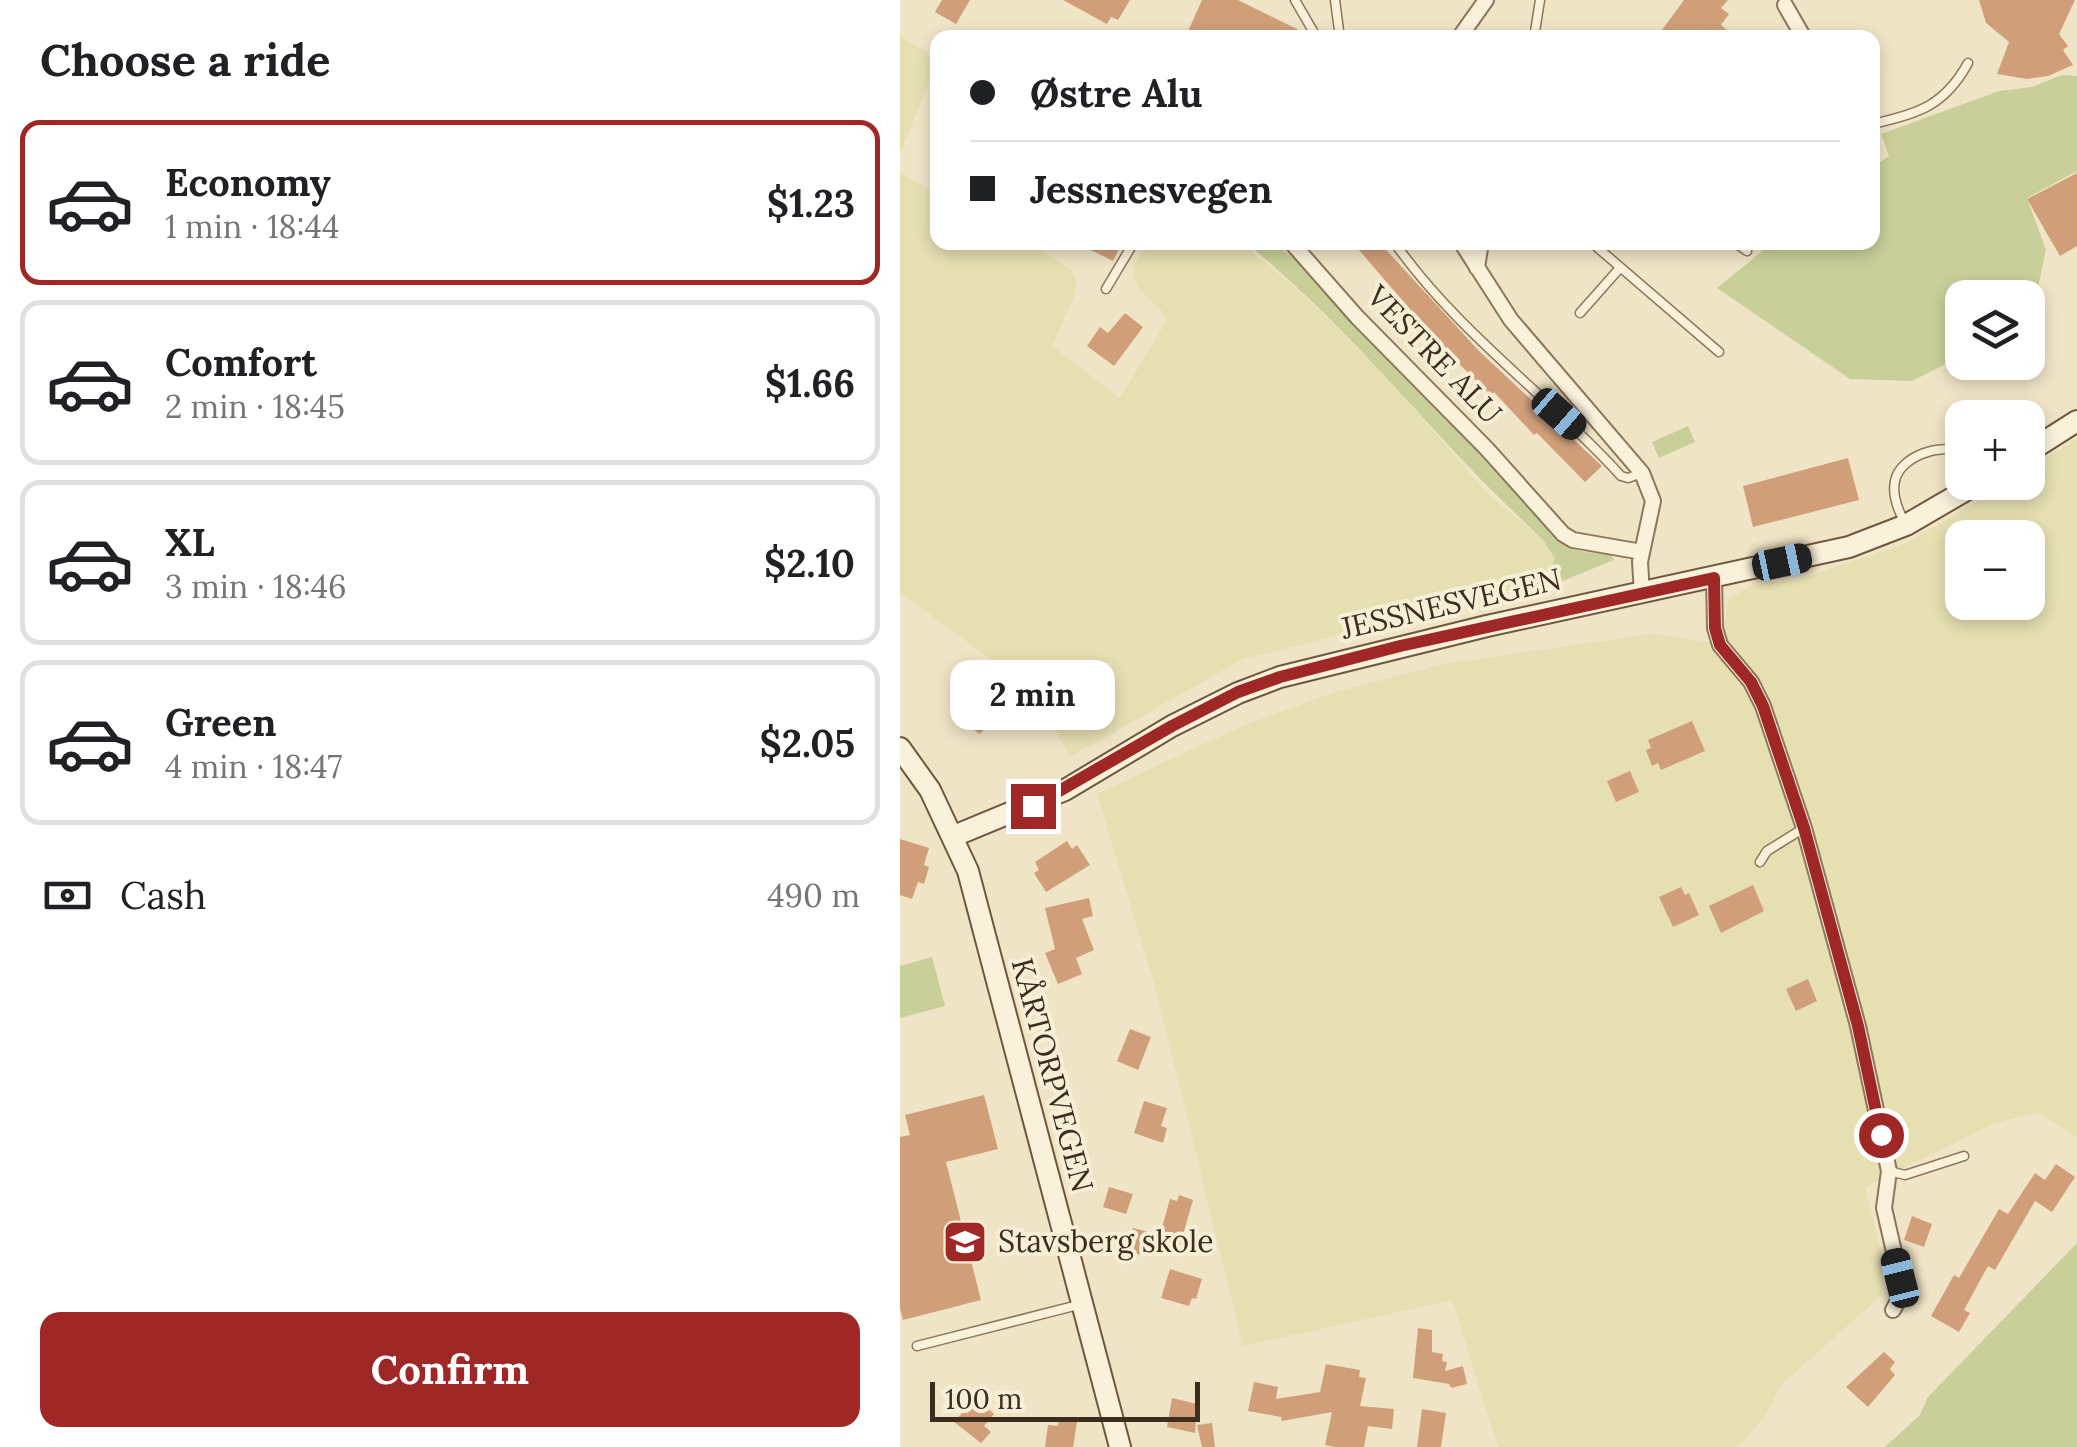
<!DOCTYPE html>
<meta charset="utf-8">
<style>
:root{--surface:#fff;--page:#f6f6f6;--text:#202124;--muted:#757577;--line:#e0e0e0;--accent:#9f2827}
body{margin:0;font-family:Lora,serif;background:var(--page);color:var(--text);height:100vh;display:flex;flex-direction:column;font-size:38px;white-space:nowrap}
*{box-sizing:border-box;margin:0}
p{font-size:32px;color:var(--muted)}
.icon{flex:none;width:55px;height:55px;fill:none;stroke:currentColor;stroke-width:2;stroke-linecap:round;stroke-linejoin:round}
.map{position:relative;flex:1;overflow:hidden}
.panel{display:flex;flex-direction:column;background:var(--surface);width:900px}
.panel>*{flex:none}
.guide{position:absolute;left:30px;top:30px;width:950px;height:220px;border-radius:20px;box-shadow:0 5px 15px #0003;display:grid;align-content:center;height:220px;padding:0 40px;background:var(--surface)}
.controls{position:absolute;left:1045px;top:280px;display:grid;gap:20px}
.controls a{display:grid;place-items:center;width:100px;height:100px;border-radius:20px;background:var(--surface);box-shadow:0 5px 15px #0003;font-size:50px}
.scale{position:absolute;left:30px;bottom:25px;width:270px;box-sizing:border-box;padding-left:10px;border:5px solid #3c2d1f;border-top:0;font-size:28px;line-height:35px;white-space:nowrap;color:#3c2d1f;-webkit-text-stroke:8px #f7eed6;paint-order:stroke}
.end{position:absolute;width:45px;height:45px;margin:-22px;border:12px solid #9f2827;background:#fff;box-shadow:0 0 0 5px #fff}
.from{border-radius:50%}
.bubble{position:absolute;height:70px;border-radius:20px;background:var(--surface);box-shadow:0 5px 15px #0003;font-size:32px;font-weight:700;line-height:70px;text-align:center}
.car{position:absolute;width:30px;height:60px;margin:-30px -15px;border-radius:12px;box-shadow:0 0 8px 2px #0007;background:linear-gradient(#222 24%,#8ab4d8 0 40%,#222 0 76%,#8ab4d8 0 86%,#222 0)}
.guide b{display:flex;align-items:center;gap:35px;height:95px;font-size:38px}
.guide b+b{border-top:2px solid var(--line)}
.guide i{width:25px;height:25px;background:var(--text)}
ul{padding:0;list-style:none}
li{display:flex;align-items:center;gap:30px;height:165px;margin:0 20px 15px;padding:0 20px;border:5px solid var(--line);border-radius:20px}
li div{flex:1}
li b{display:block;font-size:38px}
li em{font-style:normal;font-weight:700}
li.current{border-color:var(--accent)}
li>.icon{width:90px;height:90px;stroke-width:1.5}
h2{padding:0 40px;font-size:45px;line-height:120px}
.pay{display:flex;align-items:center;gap:25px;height:110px;padding:0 40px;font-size:38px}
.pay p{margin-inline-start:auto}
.cta{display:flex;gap:20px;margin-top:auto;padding:20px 40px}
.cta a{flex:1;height:115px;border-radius:20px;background:var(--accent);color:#fff;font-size:40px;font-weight:700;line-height:115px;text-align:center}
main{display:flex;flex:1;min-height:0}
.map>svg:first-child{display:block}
</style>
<main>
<section class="panel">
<h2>Choose a ride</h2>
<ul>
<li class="current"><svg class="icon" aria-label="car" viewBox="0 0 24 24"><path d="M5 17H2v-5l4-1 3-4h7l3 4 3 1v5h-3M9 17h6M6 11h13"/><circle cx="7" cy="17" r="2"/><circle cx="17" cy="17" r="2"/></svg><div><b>Economy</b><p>1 min · 18:44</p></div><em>$1.23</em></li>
<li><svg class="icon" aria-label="car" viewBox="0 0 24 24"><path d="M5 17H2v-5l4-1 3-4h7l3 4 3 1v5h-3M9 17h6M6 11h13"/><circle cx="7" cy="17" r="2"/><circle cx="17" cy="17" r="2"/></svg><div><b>Comfort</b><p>2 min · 18:45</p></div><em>$1.66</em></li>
<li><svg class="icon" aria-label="car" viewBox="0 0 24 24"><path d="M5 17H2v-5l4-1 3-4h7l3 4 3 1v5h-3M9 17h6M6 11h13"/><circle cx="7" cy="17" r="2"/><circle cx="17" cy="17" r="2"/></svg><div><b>XL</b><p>3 min · 18:46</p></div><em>$2.10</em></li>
<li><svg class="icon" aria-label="car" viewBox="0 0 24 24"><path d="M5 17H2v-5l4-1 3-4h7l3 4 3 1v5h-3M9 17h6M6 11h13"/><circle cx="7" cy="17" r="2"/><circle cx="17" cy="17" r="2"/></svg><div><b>Green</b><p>4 min · 18:47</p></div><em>$2.05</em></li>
</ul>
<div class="pay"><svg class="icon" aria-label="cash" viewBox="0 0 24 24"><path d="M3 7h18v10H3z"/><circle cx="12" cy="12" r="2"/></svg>Cash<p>490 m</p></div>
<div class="cta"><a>Confirm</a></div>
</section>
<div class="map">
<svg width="1177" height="1447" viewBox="0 0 1177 1447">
<rect width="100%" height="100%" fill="#f0e4c6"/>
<!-- farmland -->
<path fill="#e6dfb2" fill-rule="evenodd" d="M0,36L27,52L33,63V74L0,153Z
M0,173L37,193L38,242L131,243L170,269L176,277L175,294L152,346L220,398L266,322L262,311L238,288L233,276V266L247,243L332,242L343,245L394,286L490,381L587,493L643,540L655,558L649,578L562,604L343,659L170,757L132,689L0,593Z
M1177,439V1137L1137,1112L1093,1124L965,1187L982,1256V1295L881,1385L866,1415L842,1443L834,1447H598L552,1300L343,1346L256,990L197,794L342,726L435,692L545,664L753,634L809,642L825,622L828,599L852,585L899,579L1002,545L1083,498L1119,483L1128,482V474L1139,462ZM1062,538H1128V602H1062Z"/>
<!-- green -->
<path fill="#c8cf99" d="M1162,75L1177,76V171L1127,198L1146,250L1130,324L1128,298H1062V356L1012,381L950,379L817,288L872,243L972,242L973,167L989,156L981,134L1099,91L1132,87Z
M373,244L398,260L635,513C662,550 665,550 711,555L714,560L655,584L623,591L622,588L649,578L655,558L643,540C612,510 580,480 551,448C486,378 425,308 351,247Z
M788,426L795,442L759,458L752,442Z
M32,957L45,1006L0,1018V966Z
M1177,1243V1447H985L1020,1415L1028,1397Z"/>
<!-- building -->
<path fill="#d09f7a" d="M42,0H70L56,24L35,12Z
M163,0H230L218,20L211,17L207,24Z
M302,0H338L405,33L408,38H336L325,31L322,38H285Z
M784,0H828L821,8L829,14L821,25L837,38H756Z
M1079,0H1175L1159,34L1168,46L1163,50L1173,65L1148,76L1127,79L1097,74L1109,42L1086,23Z
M1177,173V246L1160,256L1127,199Z
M175,242H210L220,247L213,261Z
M452,242H479L579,351L702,466L685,482L637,433L634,435L594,392L591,395L548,353Z
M225,313L243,327L214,366L187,346L200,327L208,333Z
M948,458L959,500L853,527L843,486Z
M77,681L104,699L80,734L53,716Z
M792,721L805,751L761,770L758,763L752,766L746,750L751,748L748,740Z
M730,771L739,792L716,802L707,781Z
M0,839L29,848L24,865L29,867L24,884L18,882L12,899L0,895Z
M167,841L172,849L177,845L190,865L146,892L134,873L139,870L135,862Z
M853,885L864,911L821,933L809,906Z
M781,887L785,895L789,893L799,915L773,927L759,897Z
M189,898L193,916L182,919L194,950L176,958L182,974L158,984L145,953L155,949L145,908Z
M908,979L917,1001L896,1011L886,989Z
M230,1029L251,1037L238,1070L217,1061Z
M84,1095L98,1149L46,1162L81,1300L3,1320L0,1308V1137L10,1135L5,1115Z
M244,1101L267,1108L261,1126L267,1128L263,1143L234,1133Z
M1156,1164L1175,1177L1152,1212L1135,1201L1095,1270L1088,1266L1064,1310L1070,1313L1059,1332L1031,1316L1054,1275L1059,1278L1099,1209L1108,1214L1135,1173L1145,1180Z
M209,1187L233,1194L226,1214L203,1207Z
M279,1195L293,1200L278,1252L241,1255L227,1251L233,1228L260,1235L270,1199L277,1201Z
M1012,1216L1032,1224L1024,1247L1004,1240Z
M270,1269L302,1279L296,1299L292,1298L289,1306L261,1298Z
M518,1328L532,1330V1352L543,1354L542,1361L547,1362L545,1371L563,1366L567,1384L551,1388L549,1384L513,1378Z
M984,1352L995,1362L990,1369L995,1375L968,1407L946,1387Z
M426,1364L460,1370L459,1377L466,1378L460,1406L494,1409L492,1429L468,1426L464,1447H435L425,1445L432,1412L382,1421L381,1417L348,1411L354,1382L378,1387L376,1399L420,1392Z
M76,1398L94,1414L84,1426L91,1432L81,1443L54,1422Z
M272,1398L297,1404L295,1433L267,1427Z
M522,1409L546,1413L541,1447H517Z
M159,1418L177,1422L173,1447H145L148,1425L158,1426Z
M312,1423L315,1447H302L297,1425Z"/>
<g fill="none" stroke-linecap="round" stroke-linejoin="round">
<defs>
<path id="lane" d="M395,0L417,38
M435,0L440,38
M634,38L640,0
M972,124C1019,114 1045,105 1068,63
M494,242C558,333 648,395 721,476L728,478L742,473
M691,242L819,352
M834,242L847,251
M206,289L234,242
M680,313L719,269
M1004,521C998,510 992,495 995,481C1000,456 1042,442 1062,453
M860,862L867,851L904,828
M989,1171L1005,1175L1064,1156
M17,1346L182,1304"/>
<path id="street" d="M885,5L904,38
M559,38L586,0
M391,242L457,317L587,449L663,534L673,540L742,552
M561,242L611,320L742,473L753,501L740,562L742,593
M577,268L581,242
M814,577L815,628L820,645L851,682L863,706L904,828L958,1026L989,1171L984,1208L1000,1278V1297L993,1310"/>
<path id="secondary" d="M1128,452L1177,421
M0,748L30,790L68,871L220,1447
M54,836L165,790L272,726L338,693L380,677L587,626L949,547L1006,525L1080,482"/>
</defs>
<!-- lane casing -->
<use href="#lane" stroke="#8d765a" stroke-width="11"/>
<!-- street casing -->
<use href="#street" stroke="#8d765a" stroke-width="18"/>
<!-- secondary casing -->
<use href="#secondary" stroke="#6f573d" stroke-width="24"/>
<!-- lane -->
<use href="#lane" stroke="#faf1da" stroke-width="8"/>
<!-- street -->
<use href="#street" stroke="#faf1da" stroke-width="14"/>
<!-- secondary -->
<use href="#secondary" stroke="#faf1da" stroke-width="20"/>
</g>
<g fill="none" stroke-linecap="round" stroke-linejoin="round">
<!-- route -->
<path stroke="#9f2827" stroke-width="12" d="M133,806L272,726L338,692L380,677L500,646L814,578L815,628L820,645L851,682L863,706L904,828L958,1026L981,1135"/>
</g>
<!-- icons -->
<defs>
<symbol id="school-square" viewBox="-11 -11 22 22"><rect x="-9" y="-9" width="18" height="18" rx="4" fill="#9f2827" stroke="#f7eed6"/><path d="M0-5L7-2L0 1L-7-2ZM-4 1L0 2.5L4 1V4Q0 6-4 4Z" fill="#fff"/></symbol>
</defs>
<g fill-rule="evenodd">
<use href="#school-square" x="40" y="1217" width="50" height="50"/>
</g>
<g text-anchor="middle" stroke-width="8" stroke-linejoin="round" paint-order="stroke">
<!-- street labels -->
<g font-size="30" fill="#3c2d1f" stroke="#f7eed6">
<text transform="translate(534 355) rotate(46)" y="10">VESTRE ALU</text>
<text transform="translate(551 604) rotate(-13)" y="10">JESSNESVEGEN</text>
<text transform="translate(152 1075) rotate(75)" y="10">KÅRTORPVEGEN</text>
</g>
<!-- poi labels -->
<g font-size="30" fill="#3c2d1f" stroke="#f7eed6" text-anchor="start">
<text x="98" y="1252">Stavsberg skole</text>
</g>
</g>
</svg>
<div class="controls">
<a><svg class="icon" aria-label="layers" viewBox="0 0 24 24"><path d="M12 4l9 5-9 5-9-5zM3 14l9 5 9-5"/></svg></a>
<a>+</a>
<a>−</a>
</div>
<div class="scale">100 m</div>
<i class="end from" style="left:981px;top:1135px"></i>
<i class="end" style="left:133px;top:806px"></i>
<div class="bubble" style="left:50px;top:660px;width:165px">2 min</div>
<i class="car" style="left:659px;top:414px;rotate:131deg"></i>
<i class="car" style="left:882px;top:562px;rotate:78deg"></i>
<i class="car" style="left:1000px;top:1278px;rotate:346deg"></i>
<div class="guide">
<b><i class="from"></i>Østre Alu</b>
<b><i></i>Jessnesvegen</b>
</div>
</div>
</main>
